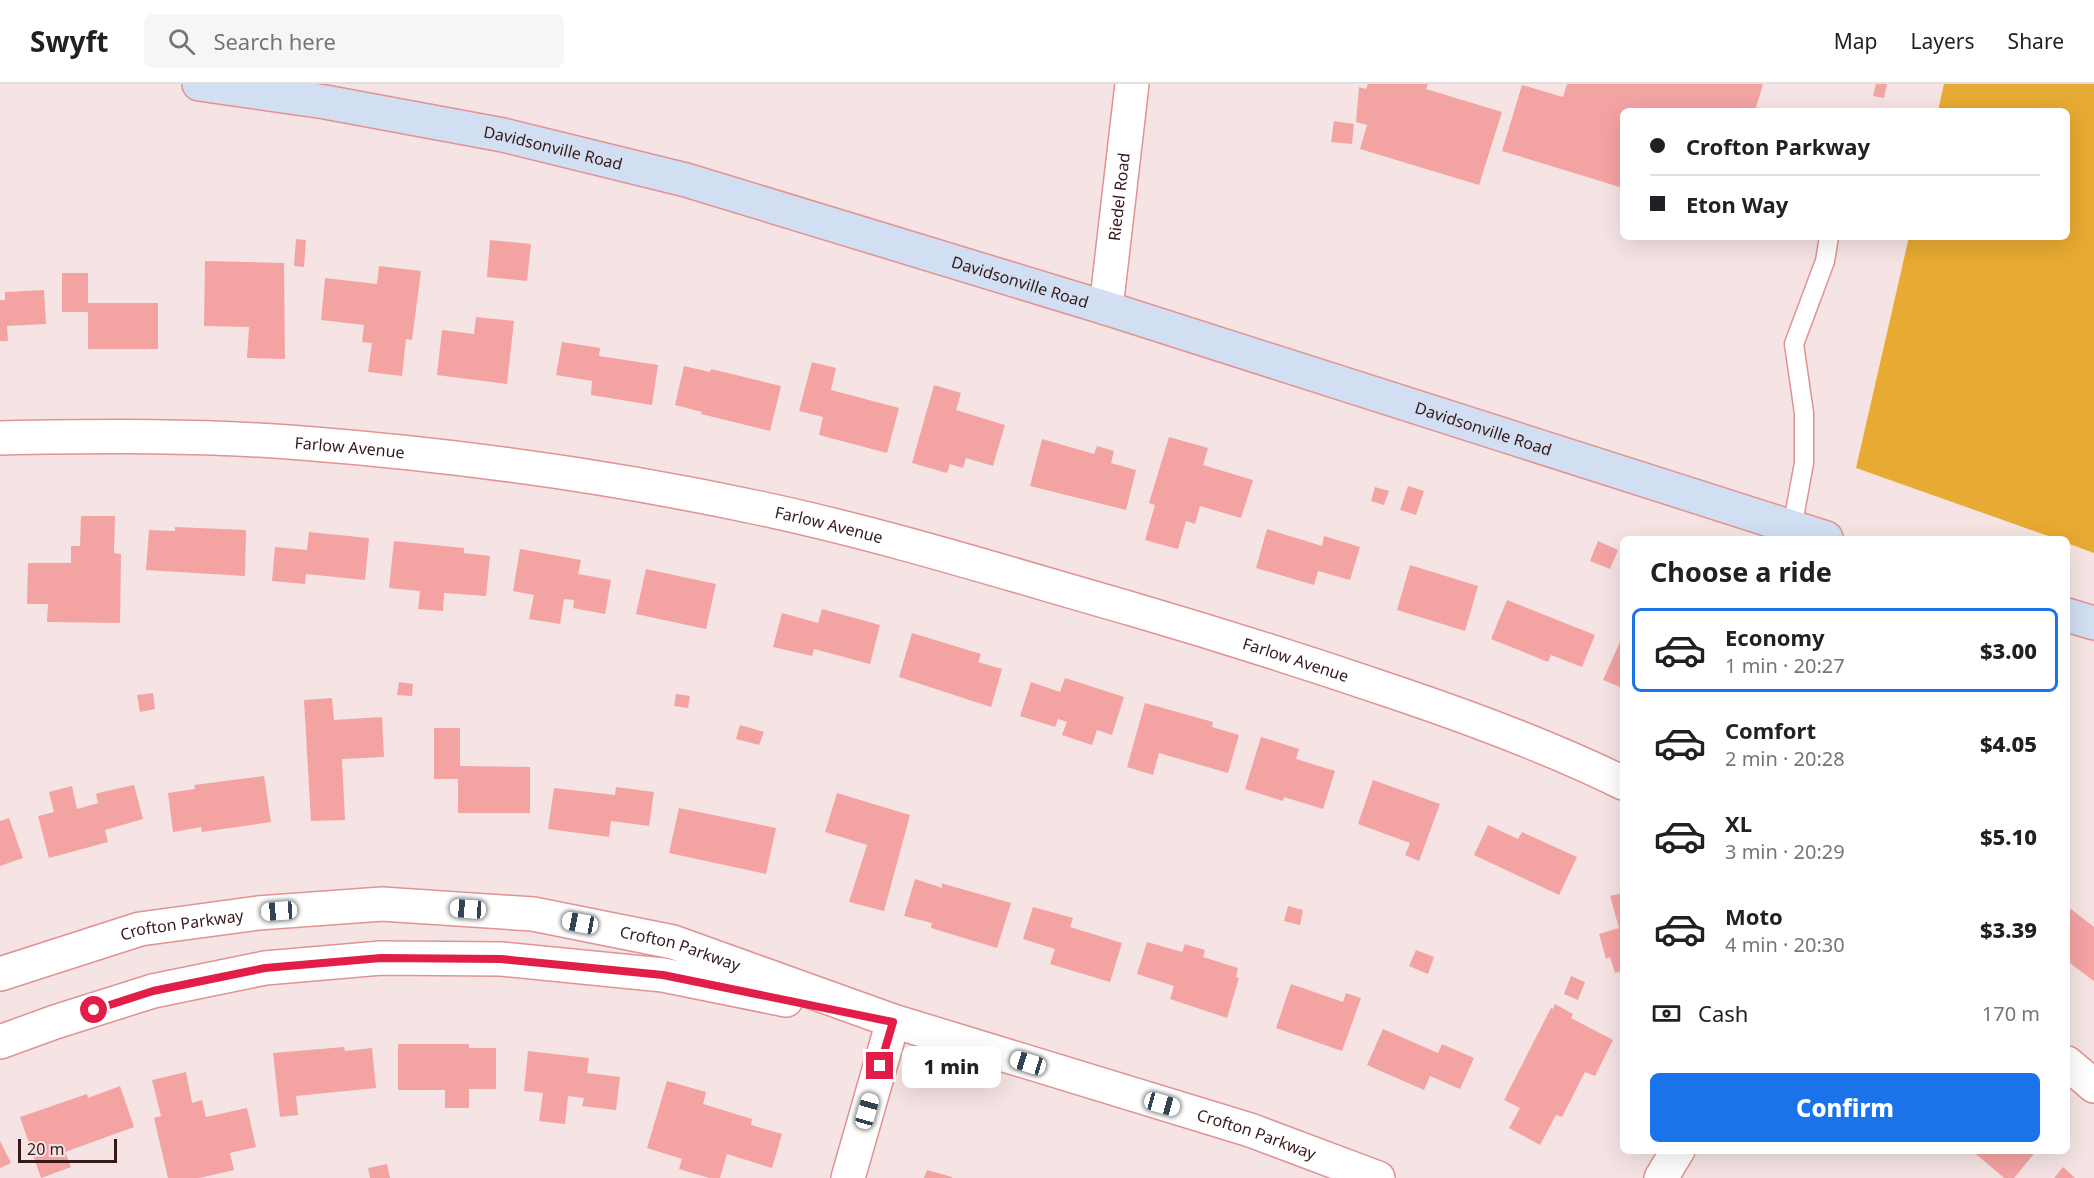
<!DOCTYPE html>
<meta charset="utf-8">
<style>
:root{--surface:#fff;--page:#f6f6f6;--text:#202124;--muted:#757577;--line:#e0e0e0;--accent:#1a73e8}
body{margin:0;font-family:"Noto Sans",sans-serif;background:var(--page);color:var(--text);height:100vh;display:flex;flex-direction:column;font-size:22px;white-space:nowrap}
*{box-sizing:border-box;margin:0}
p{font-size:20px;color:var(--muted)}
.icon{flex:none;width:33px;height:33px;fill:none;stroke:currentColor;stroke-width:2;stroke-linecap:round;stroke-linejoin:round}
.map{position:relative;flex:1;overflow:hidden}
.sheet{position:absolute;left:1620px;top:452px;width:450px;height:618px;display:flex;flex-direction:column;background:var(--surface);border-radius:9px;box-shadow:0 6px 24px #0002}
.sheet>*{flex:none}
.banner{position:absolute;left:1620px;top:24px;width:450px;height:132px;border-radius:9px;box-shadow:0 6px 24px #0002;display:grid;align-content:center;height:132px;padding:0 30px;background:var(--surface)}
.scale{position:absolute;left:18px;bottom:15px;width:99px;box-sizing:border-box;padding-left:6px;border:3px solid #371919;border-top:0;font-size:16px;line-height:21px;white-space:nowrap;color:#371919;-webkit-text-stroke:4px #f5e4e3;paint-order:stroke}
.end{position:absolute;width:27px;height:27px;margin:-14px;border:8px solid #e11d48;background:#fff;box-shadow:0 0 0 3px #fff}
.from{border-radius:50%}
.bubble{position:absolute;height:42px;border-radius:9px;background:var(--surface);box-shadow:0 6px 24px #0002;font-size:20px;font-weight:800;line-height:42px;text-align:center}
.car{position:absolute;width:18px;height:36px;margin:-18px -9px;border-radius:8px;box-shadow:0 0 4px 2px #0007;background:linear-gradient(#fff 24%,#345 0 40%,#fff 0 76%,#345 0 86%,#fff 0)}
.banner b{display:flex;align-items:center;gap:21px;height:57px;font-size:22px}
.banner b+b{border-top:2px solid var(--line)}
.banner i{width:15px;height:15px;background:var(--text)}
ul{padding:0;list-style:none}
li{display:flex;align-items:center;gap:18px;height:84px;margin:0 12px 9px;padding:0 18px;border:3px solid transparent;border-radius:9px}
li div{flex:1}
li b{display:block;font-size:22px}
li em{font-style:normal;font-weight:800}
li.on{border-color:var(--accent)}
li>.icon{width:54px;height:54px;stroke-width:1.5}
h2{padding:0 30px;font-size:27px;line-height:72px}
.pay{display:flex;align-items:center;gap:15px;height:66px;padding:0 30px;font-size:22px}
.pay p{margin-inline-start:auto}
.cta{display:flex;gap:12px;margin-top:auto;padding:12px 30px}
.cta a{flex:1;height:69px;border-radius:9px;background:var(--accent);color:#fff;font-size:24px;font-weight:800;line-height:69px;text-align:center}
header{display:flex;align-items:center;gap:36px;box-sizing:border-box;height:84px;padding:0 30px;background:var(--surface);border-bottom:2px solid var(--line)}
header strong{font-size:28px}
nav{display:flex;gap:33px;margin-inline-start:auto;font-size:21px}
.search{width:420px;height:54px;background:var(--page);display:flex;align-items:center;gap:15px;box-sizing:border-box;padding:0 21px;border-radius:9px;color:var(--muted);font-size:22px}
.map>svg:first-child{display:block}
</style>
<header>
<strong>Swyft</strong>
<div class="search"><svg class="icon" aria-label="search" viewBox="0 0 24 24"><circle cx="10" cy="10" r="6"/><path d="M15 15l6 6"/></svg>Search here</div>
<nav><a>Map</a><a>Layers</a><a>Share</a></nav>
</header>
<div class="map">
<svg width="2094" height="1094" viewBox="0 0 2094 1094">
<rect width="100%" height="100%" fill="#f5e4e3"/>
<!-- green -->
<path fill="#e7aa32" d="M1944,0H2094V469L2067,459V454H2054L1856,384L1909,153H2067V27H1938Z"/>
<!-- building -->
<path fill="#f4a3a3" d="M1368,0H1428L1426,5L1502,28L1479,101L1360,65L1367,41L1356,38L1359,3L1366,5Z
M1567,0H1763L1755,27H1623V104L1502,67L1522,1L1563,13Z
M1876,0H1887L1884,14L1873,12Z
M1334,37L1354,40L1352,60L1331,58Z
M296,155L306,156L304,183L294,182Z
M490,156L531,160L527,197L487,193Z
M205,177L284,179L285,275L247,274L249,243L204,242Z
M379,182L421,187L412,256L406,255L402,292L368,288L372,259L362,258L364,241L321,236L325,194L377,200Z
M62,189H88V219H158V265H88V228H62Z
M44,206L46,240L7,242L8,257H0V216H5V208Z
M476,233L514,237L507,300L437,291L442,246L474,250Z
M562,258L600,264L599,272L658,281L652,321L591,311L592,297L556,291Z
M812,278L836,284L831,306L899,324L887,369L819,351L823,333L799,327Z
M684,282L710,288L711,285L781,302L770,347L701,330L702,328L675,321Z
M934,301L961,309L956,326L1005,341L993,382L966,374L963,384L950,380L947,389L912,379Z
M1169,353L1208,364L1203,381L1253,396L1241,434L1200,422L1195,440L1186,437L1178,465L1145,456L1155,421L1149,419Z
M1042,355L1094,370L1097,362L1114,367L1111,379L1136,386L1126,426L1030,402Z
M1408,402L1424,407L1416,431L1400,426Z
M1375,403L1389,407L1384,421L1371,417Z
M81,432H115L114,469L121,470L120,539L47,538L48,520H27L28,479H71V462H80Z
M175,443L246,446L245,492L146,486L149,446L175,447Z
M1267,445L1322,462L1324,452L1360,463L1350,496L1318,487L1314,501L1256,484Z
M309,448L369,454L365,496L306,490L305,500L272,497L275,463L307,466Z
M394,457L464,464V469L490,472L486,512L444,509L443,527L418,525L420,507L389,504Z
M1598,457L1618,466L1610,485L1590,477Z
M520,465L581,476L578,490L611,496L605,530L573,524L574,516L564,515L560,540L529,535L534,511L513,507Z
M1410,481L1478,502L1465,547L1397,526Z
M646,485L716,500L706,545L636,530Z
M1507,516L1595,551L1582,583L1551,571L1548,578L1491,555Z
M822,525L880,541L870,580L814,565L812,572L773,563L782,529L818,539Z
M912,549L981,570L978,578L1002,585L991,623L899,593Z
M1623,551V604L1603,596Z
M1065,594L1124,613L1112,651L1097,646L1092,661L1062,651L1067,638L1058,635L1055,643L1020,632L1031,598L1060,608Z
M399,598L413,600L412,612L397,611Z
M153,609L155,625L140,628L137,611Z
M676,610L690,612L688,624L674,622Z
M332,614L334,636L382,633L384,673L342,675L345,736L311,737L304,616Z
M1145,619L1213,638L1212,643L1239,651L1228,689L1159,669L1153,691L1127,683Z
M740,641L764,648L759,661L736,655Z
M434,644H460V682L530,683V729H458V695H434Z
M1261,653L1299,665L1296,675L1335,687L1323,725L1284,713L1283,717L1245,705Z
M264,692L271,738L202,748L201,743L173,748L168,709L195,705L194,701Z
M1373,696L1440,720L1419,777L1405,771L1410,759L1358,740Z
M134,701L143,735L105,746L108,758L49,774L38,732L54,728L49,708L72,702L77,725L98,719L96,710L98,709Z
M616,703L654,708L649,742L611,737L609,753L548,745L554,704L615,711Z
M837,709L910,731L884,827L849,818L867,761L825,748Z
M679,724L776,744L766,790L669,769Z
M9,734L23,774L0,782V737Z
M1488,741L1518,755L1522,748L1577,773L1559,811L1474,771Z
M915,795L942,804V799L944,800L1011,819L997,864L931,844L932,839L904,832Z
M1623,809V887L1615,889L1610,873L1606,875L1599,850L1619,844L1610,812Z
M1288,822L1303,826L1300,841L1284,837Z
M2067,822L2094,843V897L2067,877Z
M1033,823L1073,834L1070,843L1122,859L1110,898L1050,880L1055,865L1023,855Z
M1147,858L1182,868L1185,860L1205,866L1203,873L1238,884L1236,893L1239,894L1227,934L1170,915L1174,902L1137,890Z
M1416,866L1434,873L1428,890L1409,882Z
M1571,892L1585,898L1578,916L1564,910Z
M1291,900L1343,918L1346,909L1361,914L1342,967L1276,944Z
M1555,920L1573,930L1571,934L1613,956L1595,992L1585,988L1562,1033L1556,1031L1540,1061L1509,1044L1520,1024L1504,1016L1551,924L1553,925Z
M1383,945L1438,969L1442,960L1474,974L1460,1005L1430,992L1424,1006L1367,981Z
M398,960H469V964H496V1005H469V1024H445V1006H398Z
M344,963L345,967L372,964L376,1004L296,1012L298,1031L280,1033L273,969Z
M528,967L589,974L587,989L620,993L616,1026L582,1022L584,1014L568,1012L565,1040L539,1037L543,1009L524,1007Z
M186,988L192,1019L202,1016L206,1033L247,1024L256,1063L230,1069L234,1086L199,1094H168L154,1034L161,1032L152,996Z
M667,997L706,1008L703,1020L752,1035L751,1041L782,1050L772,1084L727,1070L720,1094H709L679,1085L682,1075L647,1064Z
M120,1002L134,1043L65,1068L71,1083L41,1094L20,1033L87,1010L88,1014Z
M0,1057L11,1079L0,1084Z
M1971,1066H2037L2014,1094H2004Z
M387,1080L390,1094H370L368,1084Z
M2063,1083L2075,1094H2054Z
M927,1086L952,1093V1094H924Z"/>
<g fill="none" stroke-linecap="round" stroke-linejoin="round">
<defs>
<path id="service" d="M1792,444L1804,379V329L1794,260L1825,177L1829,153"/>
<g id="minor">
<path id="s1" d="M0,354C101,352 202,351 302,359C456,371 609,392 759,424C886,451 1009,490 1132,525C1221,551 1309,579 1397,609C1474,635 1550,663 1623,699"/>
<path d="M2067,979L2094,1002"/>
<path d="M848,1094L893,937"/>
<path d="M1661,1094L1678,1066"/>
</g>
<g id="tertiary">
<path id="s2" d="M1106,224L1132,0"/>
<path id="s3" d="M0,890L140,845L258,829L382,820L533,830L673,858L893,937L1250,1046L1378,1094"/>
<path d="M0,958L55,938L153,907L265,884L381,874L501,875L663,891L786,916"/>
</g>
<g id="secondary">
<path id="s4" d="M199,0L325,18L503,51L686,96L1106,224L1826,454"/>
<path d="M2067,531L2094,539"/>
</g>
</defs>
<!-- service casing -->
<use href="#service" stroke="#e19293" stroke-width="21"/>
<!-- minor casing -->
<use href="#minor" stroke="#e19293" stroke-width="36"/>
<!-- tertiary casing -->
<use href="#tertiary" stroke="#e19293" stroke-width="36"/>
<!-- secondary casing -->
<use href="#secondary" stroke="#e19293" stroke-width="36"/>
<!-- service -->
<use href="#service" stroke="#fff" stroke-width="18"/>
<!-- minor -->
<use href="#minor" stroke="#fff" stroke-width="33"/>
<!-- tertiary -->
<use href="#tertiary" stroke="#fff" stroke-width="33"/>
<!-- secondary -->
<use href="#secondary" stroke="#d2dff2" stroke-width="33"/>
</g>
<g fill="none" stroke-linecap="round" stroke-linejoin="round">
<!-- route -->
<path stroke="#e11d48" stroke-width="8" d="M94,926L153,907L265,884L381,874L501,875L663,891L893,938L880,982"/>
</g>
<g text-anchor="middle" stroke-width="4.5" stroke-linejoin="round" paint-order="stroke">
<!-- street labels -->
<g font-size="16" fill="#371919" stroke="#f5e4e3">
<text dy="6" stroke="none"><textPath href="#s4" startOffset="360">Davidsonville Road</textPath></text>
<text dy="6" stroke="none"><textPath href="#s2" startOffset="112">Riedel Road</textPath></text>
<text dy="6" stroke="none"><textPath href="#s4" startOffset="846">Davidsonville Road</textPath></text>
<text dy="6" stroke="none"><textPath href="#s4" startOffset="1332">Davidsonville Road</textPath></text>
<text dy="6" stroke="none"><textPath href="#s1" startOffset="350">Farlow Avenue</textPath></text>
<text dy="6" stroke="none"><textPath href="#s1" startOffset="836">Farlow Avenue</textPath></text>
<text dy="6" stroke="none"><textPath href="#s1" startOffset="1322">Farlow Avenue</textPath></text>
<text dy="6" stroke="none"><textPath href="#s3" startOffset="189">Crofton Parkway</textPath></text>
<text dy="6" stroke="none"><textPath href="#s3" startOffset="693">Crofton Parkway</textPath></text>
<text dy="6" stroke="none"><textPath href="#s3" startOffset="1299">Crofton Parkway</textPath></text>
</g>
</g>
</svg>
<div class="scale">20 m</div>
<i class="end from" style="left:94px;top:926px"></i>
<i class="end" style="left:880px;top:982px"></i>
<div class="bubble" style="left:902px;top:962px;width:99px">1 min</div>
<i class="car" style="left:468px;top:825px;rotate:274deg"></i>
<i class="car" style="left:279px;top:827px;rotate:266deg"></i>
<i class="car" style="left:580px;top:839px;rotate:281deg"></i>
<i class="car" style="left:1028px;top:979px;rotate:287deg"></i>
<i class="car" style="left:1162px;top:1020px;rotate:106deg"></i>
<i class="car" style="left:867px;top:1027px;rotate:16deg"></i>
<div class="banner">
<b><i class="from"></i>Crofton Parkway</b>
<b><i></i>Eton Way</b>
</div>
<section class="sheet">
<h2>Choose a ride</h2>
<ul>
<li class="on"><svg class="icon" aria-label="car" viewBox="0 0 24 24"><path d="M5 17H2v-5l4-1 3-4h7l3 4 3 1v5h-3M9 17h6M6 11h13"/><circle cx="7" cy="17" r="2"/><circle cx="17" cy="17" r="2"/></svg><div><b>Economy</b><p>1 min · 20:27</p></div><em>$3.00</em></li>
<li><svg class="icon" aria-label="car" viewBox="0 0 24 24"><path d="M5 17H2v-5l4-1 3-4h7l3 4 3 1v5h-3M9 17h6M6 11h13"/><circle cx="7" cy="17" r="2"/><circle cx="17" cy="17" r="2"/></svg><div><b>Comfort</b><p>2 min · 20:28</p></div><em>$4.05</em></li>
<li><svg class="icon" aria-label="car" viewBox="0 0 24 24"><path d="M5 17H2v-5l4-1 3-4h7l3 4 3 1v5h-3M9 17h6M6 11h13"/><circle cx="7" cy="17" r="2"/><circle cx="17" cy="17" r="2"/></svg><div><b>XL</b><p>3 min · 20:29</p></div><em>$5.10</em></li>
<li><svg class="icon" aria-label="car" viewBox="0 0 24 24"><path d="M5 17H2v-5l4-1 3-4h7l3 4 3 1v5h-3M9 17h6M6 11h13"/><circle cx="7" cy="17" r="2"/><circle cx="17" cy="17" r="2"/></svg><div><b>Moto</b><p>4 min · 20:30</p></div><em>$3.39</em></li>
</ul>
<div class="pay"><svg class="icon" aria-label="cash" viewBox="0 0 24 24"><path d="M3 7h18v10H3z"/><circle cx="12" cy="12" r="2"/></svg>Cash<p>170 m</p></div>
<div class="cta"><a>Confirm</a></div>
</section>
</div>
